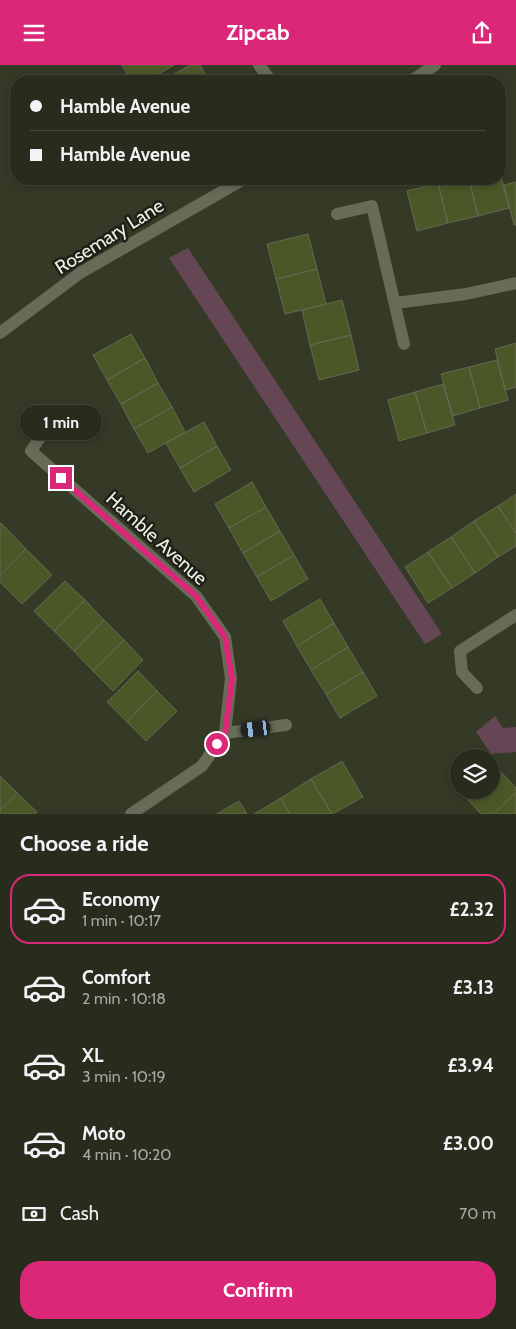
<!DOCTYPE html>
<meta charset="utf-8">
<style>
:root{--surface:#282c1d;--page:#34382a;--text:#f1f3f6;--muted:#a5a7a4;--line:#44483b;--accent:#db2777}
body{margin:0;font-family:Cabin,sans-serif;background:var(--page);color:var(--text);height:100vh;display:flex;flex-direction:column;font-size:19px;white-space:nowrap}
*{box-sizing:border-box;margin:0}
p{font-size:16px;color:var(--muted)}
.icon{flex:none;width:28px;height:28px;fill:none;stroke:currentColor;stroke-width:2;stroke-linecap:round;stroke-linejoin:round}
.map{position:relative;height:749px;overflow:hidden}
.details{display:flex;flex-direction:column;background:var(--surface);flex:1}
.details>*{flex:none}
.top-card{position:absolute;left:10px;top:10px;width:496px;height:110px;border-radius:20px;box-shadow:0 2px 8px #0003,0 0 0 1px var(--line);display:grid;align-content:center;height:110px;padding:0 20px;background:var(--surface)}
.controls{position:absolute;left:450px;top:684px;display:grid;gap:10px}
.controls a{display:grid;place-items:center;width:50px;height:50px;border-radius:50%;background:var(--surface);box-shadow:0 2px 8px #0003,0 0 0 1px var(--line);font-size:25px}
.end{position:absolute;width:22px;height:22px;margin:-11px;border:6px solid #db2777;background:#fff;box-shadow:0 0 0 2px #fff}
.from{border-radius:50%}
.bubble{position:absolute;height:35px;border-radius:18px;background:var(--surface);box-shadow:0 2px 8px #0003,0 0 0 1px var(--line);font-size:16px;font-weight:700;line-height:35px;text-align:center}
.car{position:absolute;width:15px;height:30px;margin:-15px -8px;border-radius:6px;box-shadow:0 0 4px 1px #0007;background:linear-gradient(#222 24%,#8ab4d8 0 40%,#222 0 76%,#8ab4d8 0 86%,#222 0)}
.top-card b{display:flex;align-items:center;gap:18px;height:48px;font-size:19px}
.top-card b+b{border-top:1px solid var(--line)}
.top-card i{width:12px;height:12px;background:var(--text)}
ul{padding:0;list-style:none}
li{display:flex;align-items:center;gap:15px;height:70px;margin:0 10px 8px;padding:0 10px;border:2px solid transparent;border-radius:20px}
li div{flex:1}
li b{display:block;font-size:19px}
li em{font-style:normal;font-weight:700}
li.active{border-color:var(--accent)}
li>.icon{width:45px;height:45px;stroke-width:1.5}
h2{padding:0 20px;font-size:22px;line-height:60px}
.pay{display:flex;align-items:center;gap:12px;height:55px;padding:0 20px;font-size:19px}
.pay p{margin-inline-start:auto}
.cta{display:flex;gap:10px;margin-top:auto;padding:10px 20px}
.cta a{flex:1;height:58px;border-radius:20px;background:var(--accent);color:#fff;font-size:20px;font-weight:700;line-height:58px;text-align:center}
header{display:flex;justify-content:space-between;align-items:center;height:65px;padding:0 20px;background:var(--accent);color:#fff;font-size:22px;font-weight:700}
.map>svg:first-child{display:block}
</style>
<header><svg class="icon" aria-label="menu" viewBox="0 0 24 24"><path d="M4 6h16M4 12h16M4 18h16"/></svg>Zipcab<svg class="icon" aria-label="share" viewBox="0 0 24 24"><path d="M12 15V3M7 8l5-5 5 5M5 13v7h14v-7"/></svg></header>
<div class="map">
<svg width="516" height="749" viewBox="0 0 516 749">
<rect width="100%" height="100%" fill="#353a27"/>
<!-- green -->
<path fill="#654654" d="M188,183L442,569L425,579L169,193Z
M495,651L503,663L516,662V687L491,689L476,667Z"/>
<!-- building -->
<path fill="#4c5728" stroke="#636953" d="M122,0H174L147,16H131Z
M190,0H200L209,16H162Z
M500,108L509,143L478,151L469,114H500Z
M455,114H469L478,151L448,158L438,118Z
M516,117V160H514L504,120Z
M438,118L448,158L417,166L407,126Z
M308,169L317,204L276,214L267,179Z
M317,204L326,239L285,249L276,214Z
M342,235L351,270L310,280L302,245Z
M131,269L145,293L107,315L93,290Z
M351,270L359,305L319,315L310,280Z
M516,278V322L505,325L495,284Z
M145,293L158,318L121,339L107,315Z
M497,295L508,335L480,343L469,302Z
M469,302L480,343L453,351L441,309Z
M158,318L172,342L134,364L121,339Z
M443,319L455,360L427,368L415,327Z
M415,327L427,368L399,376L388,335Z
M172,342L185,367L148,388L134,364Z
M204,357L217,381L180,403L166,378Z
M217,381L231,405L194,427L180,403Z
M252,417L266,442L229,463L215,439Z
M516,429V468L498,441Z
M498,441L516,468V481L498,492L474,456Z
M266,442L280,466L243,488L229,463Z
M474,456L498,492L475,508L451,472Z
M1,458L26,484L0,510V459Z
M280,466L294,490L257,512L243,488Z
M451,472L475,508L452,523L428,487Z
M26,484L52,510L22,539L0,517V510Z
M428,487L452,523L428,538L405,502Z
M294,490L308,514L271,536L257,512Z
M65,516L85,535L54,566L34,546Z
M320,534L334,558L297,581L283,556Z
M85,535L104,555L74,586L54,566Z
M104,555L124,575L93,606L74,586Z
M334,558L348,582L311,605L297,581Z
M124,575L143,595L113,626L93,606Z
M348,582L363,607L326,629L311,605Z
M138,606L157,626L127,657L107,637Z
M363,607L377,631L340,653L326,629Z
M157,626L177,646L146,676L127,657Z
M342,696L363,732L332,749L311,714Z
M499,705L516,723V727L494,749H481L468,735L479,725H491V713Z
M0,711L17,728L0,745Z
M311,714L332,749H290L281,733Z
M516,727V749H494Z
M17,728L37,747L35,749H0V745Z
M281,733L290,749H254Z
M239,736L247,749H217Z"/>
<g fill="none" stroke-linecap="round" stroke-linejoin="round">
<!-- service -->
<path stroke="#666c58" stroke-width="12" d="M225,668L286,660"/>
<!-- minor -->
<path stroke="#666c58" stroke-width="12" d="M259,0L271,16
M337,149L372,141L404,279
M395,238L466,229L516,218
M52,355L31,386L196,531L225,572L231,613L225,668L202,701L131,749
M477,623L462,607L460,586L516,550"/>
<!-- tertiary -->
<path stroke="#666c58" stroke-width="12" d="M411,16L435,0
M0,268L80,208L244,114"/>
</g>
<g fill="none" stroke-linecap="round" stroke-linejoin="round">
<!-- route -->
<path stroke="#db2777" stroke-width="6" d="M61,413L196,531L225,572L232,614L225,668L217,679"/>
</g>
<g text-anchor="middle" stroke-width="5" stroke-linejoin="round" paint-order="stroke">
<!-- street labels -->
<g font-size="19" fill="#edf0e4" stroke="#1e2017">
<text transform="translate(109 171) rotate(-32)" y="7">Rosemary Lane</text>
<text transform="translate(157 473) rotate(42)" y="7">Hamble Avenue</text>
</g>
</g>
</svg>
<div class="controls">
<a><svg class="icon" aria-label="layers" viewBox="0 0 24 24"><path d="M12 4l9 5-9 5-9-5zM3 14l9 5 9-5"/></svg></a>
</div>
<i class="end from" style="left:217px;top:679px"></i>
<i class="end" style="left:61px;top:413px"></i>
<div class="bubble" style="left:20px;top:340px;width:82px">1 min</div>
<i class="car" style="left:256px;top:664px;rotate:263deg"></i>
<div class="top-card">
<b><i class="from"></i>Hamble Avenue</b>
<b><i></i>Hamble Avenue</b>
</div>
</div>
<section class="details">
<h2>Choose a ride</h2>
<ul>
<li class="active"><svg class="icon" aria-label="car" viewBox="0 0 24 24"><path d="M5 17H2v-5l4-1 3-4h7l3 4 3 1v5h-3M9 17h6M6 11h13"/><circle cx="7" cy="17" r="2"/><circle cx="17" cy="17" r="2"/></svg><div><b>Economy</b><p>1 min · 10:17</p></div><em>£2.32</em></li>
<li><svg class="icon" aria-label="car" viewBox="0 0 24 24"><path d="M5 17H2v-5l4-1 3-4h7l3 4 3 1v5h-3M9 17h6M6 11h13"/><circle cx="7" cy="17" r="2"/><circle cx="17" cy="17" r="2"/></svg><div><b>Comfort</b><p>2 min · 10:18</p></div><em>£3.13</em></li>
<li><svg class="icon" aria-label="car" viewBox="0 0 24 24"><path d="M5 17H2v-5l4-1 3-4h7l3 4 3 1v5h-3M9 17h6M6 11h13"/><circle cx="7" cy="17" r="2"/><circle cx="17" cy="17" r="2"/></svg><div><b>XL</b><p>3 min · 10:19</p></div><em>£3.94</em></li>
<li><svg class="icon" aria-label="car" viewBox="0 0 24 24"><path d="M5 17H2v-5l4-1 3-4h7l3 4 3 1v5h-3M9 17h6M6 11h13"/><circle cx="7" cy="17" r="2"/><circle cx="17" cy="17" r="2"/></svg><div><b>Moto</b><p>4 min · 10:20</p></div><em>£3.00</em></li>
</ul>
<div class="pay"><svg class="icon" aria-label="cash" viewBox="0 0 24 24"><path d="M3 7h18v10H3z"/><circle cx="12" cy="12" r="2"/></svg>Cash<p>70 m</p></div>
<div class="cta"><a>Confirm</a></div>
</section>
